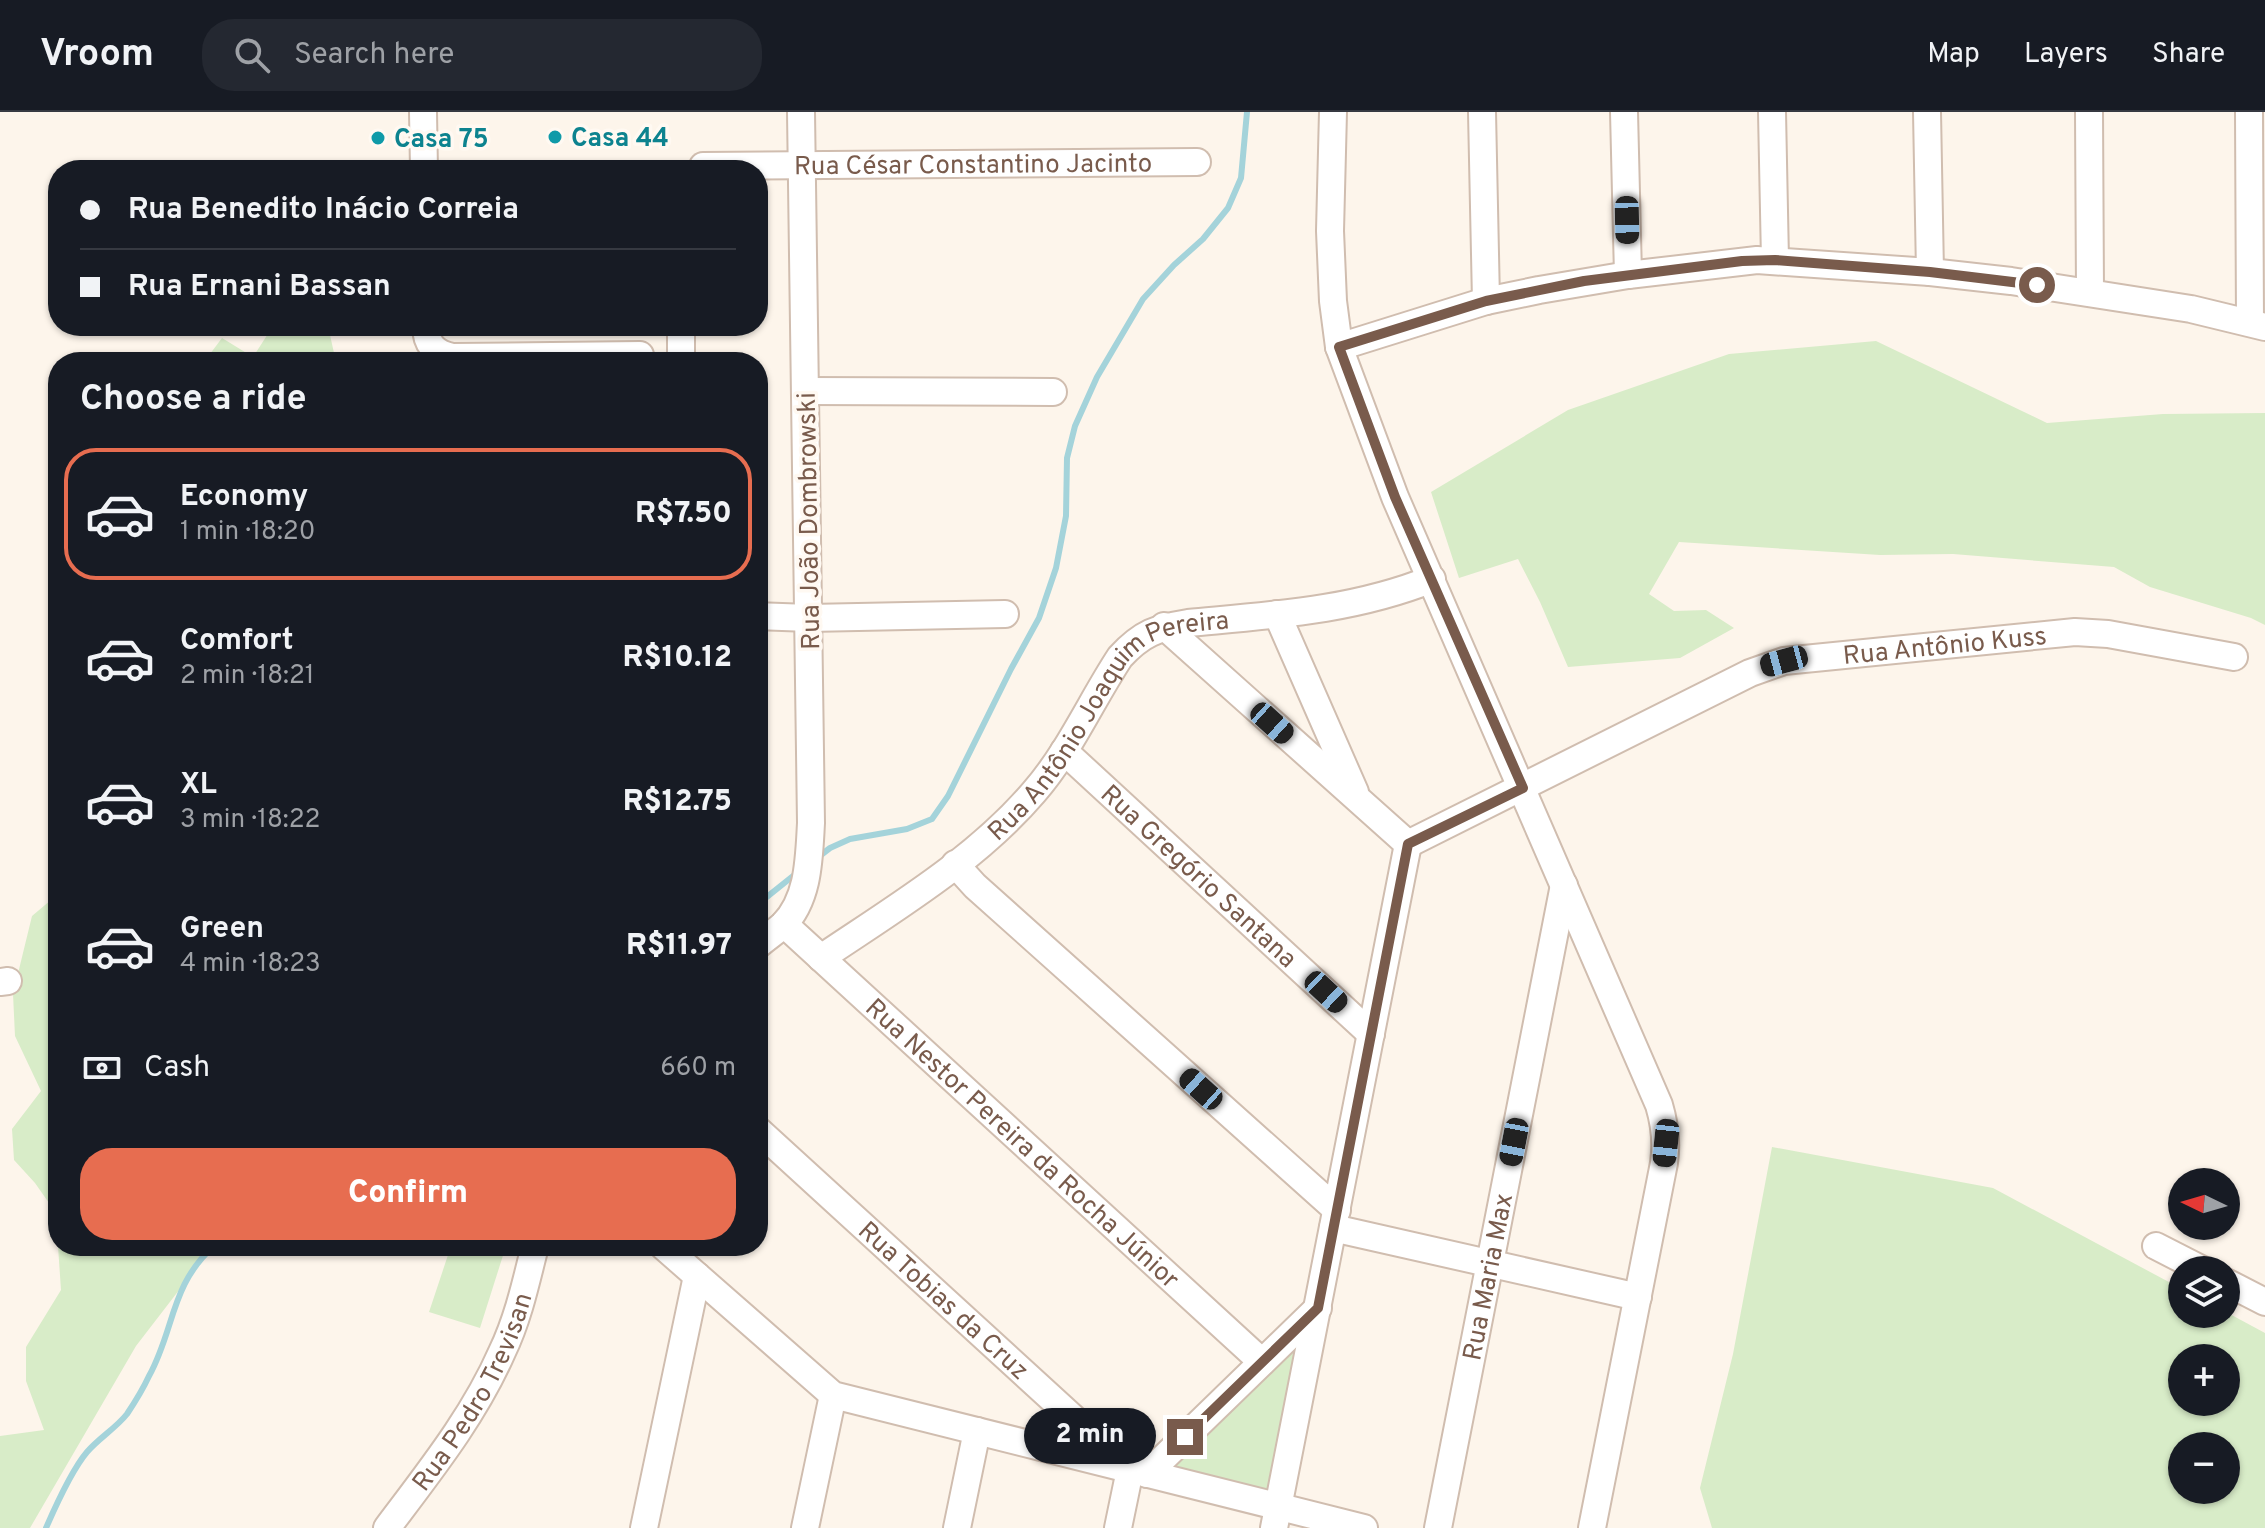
<!DOCTYPE html>
<meta charset="utf-8">
<style>
:root{--surface:#171b24;--page:#242831;--text:#f1f3f6;--muted:#9ea1a6;--line:#363941;--accent:#e76d50}
body{margin:0;font-family:Overpass,sans-serif;background:var(--page);color:var(--text);height:100vh;display:flex;flex-direction:column;font-size:30px;white-space:nowrap}
*{box-sizing:border-box;margin:0}
p{font-size:26px;color:var(--muted)}
.icon{flex:none;width:44px;height:44px;fill:none;stroke:currentColor;stroke-width:2;stroke-linecap:round;stroke-linejoin:round}
.map{position:relative;flex:1;overflow:hidden}
.sheet{position:absolute;left:48px;top:240px;width:720px;height:904px;display:flex;flex-direction:column;background:var(--surface);border-radius:32px;box-shadow:0 2px 6px #0004}
.sheet>*{flex:none}
.top-card{position:absolute;left:48px;top:48px;width:720px;height:176px;border-radius:32px;box-shadow:0 2px 6px #0004;display:grid;align-content:center;height:176px;padding:0 32px;background:var(--surface)}
.needle{width:52px;rotate:275deg}
.fabs{position:absolute;left:2168px;top:1056px;display:grid;gap:16px}
.fabs a{display:grid;place-items:center;width:72px;height:72px;border-radius:50%;background:var(--surface);box-shadow:0 2px 6px #0004;font-size:40px}
.end{position:absolute;width:36px;height:36px;margin:-18px;border:10px solid #795b4c;background:#fff;box-shadow:0 0 0 4px #fff}
.from{border-radius:50%}
.bubble{position:absolute;height:56px;border-radius:28px;background:var(--surface);box-shadow:0 2px 6px #0004;font-size:26px;font-weight:800;line-height:56px;text-align:center}
.car{position:absolute;width:24px;height:48px;margin:-24px -12px;border-radius:10px;box-shadow:0 0 6px 2px #0007;background:linear-gradient(#222 24%,#8ab4d8 0 40%,#222 0 76%,#8ab4d8 0 86%,#222 0)}
.top-card b{display:flex;align-items:center;gap:28px;height:76px;font-size:30px}
.top-card b+b{border-top:2px solid var(--line)}
.top-card i{width:20px;height:20px;background:var(--text)}
ul{padding:0;list-style:none}
li{display:flex;align-items:center;gap:24px;height:132px;margin:0 16px 12px;padding:0 16px;border:4px solid transparent;border-radius:32px}
li div{flex:1}
li b{display:block;font-size:30px}
li em{font-style:normal;font-weight:800}
li.selected{border-color:var(--accent)}
li>.icon{width:72px;height:72px;stroke-width:1.5}
h2{padding:0 32px;font-size:36px;line-height:96px}
.pay{display:flex;align-items:center;gap:20px;height:88px;padding:0 32px;font-size:30px}
.pay p{margin-inline-start:auto}
.primary-button{display:flex;gap:16px;margin-top:auto;padding:16px 32px}
.primary-button a{flex:1;height:92px;border-radius:32px;background:var(--accent);color:#fff;font-size:32px;font-weight:800;line-height:92px;text-align:center}
header{display:flex;align-items:center;gap:48px;box-sizing:border-box;height:112px;padding:0 40px;background:var(--surface);border-bottom:2px solid var(--line)}
header strong{font-size:38px}
nav{display:flex;gap:44px;margin-inline-start:auto;font-size:28px}
.search{width:560px;height:72px;background:var(--page);display:flex;align-items:center;gap:20px;box-sizing:border-box;padding:0 28px;border-radius:32px;color:var(--muted);font-size:30px}
.map>svg:first-child{display:block}
</style>
<header>
<strong>Vroom</strong>
<div class="search"><svg class="icon" aria-label="search" viewBox="0 0 24 24"><circle cx="10" cy="10" r="6"/><path d="M15 15l6 6"/></svg>Search here</div>
<nav><a>Map</a><a>Layers</a><a>Share</a></nav>
</header>
<div class="map">
<svg width="2265" height="1416" viewBox="0 0 2265 1416">
<rect width="100%" height="100%" fill="#fdf5eb"/>
<!-- green -->
<path fill="#d8ecc8" fill-rule="evenodd" d="M273,214H288L295,217L297,214H328L336,250H204L222,226L253,245Z
M1876,229L2047,311L2163,302L2265,301V513L2251,506L2150,475L2114,455L1953,442L1880,443L1679,430L1649,482L1674,499L1706,498L1734,516L1680,546L1568,555L1540,490L1518,447L1459,466L1431,380L1568,298L1729,242Z
M58,782V1129L56,1101L35,1071L14,1048L12,1017L41,979L15,924L13,882L32,804Z
M1772,1035L1993,1076L2182,1177V1202H2226V1200L2265,1221V1416H1712L1700,1376L1733,1242ZM2226,1246V1290H2182V1246ZM2226,1334V1378H2182V1334Z
M58,1134H213L136,1234L30,1416H0V1324L44,1318L26,1269V1235L61,1178Z
M451,1134H506L480,1216L429,1200Z
M1311,1214L1274,1387L1161,1360Z"/>
<g fill="none" stroke-linecap="round" stroke-linejoin="round">
<!-- stream -->
<path stroke="#a4d3da" stroke-width="6" d="M817,746L830,736L850,727L907,717L932,707L948,684L1011,557L1039,506L1056,456L1066,404L1067,346L1075,314L1097,265L1143,187L1174,153L1203,127L1228,96L1241,66L1247,0
M758,792L798,760
M46,1416C56,1393 71,1359 87,1340C99,1326 116,1316 127,1302C135,1290 143,1277 149,1264C175,1217 170,1173 214,1134"/>
<defs>
<g id="minor">
<path d="M423,0L424,58"/>
<path d="M1333,0L1330,119L1333,189L1339,235L1395,385L1659,993C1665,1013 1667,1030 1664,1051L1592,1416"/>
<path d="M1482,0L1486,189"/>
<path d="M1624,0L1628,163"/>
<path d="M1772,0L1775,148"/>
<path d="M1927,0L1930,160"/>
<path d="M2089,0L2090,180"/>
<path d="M2249,0L2250,210"/>
<path id="s1" d="M703,54L1197,50"/>
<path d="M426,214C426,232 434,241 452,245L640,243"/>
<path d="M681,214V250"/>
<path d="M1339,235L1486,189L1539,178L1628,163L1757,148L1930,160L2011,169L2191,197L2265,215"/>
<path d="M806,279L1053,280"/>
<path d="M1277,502L1355,680"/>
<path d="M758,504L809,506L1005,502"/>
<path d="M1164,514L1408,732"/>
<path id="s2" d="M1064,639L1371,922"/>
<path id="s3" d="M1408,732L1750,561L1784,549L2075,520L2108,522L2234,545"/>
<path d="M955,752L975,774L1337,1098"/>
<path id="s4" d="M784,812L1262,1250"/>
<path d="M758,833C766,826 775,820 783,813C809,787 809,746 811,711L801,0"/>
<path id="s5" d="M821,846C895,796 976,748 1034,680C1069,640 1091,589 1120,545C1142,521 1157,516 1188,511C1273,503 1352,499 1432,467"/>
<path d="M0,870L8,869"/>
<path id="s6" d="M758,1018L1130,1358L1118,1416"/>
<path d="M1333,1116L1638,1185"/>
<path d="M663,1134L833,1283L1364,1416"/>
<path d="M2156,1134L2203,1158"/>
<path d="M2226,1170L2265,1190"/>
<path d="M1147,1362L1318,1196"/>
<path id="s7" d="M387,1416C429,1360 474,1304 502,1240C518,1207 526,1170 535,1134"/>
<path d="M644,1416L697,1164"/>
<path d="M805,1416L833,1283"/>
<path d="M957,1416L977,1319"/>
<path d="M1274,1416L1408,732"/>
<path id="s8" d="M1438,1416L1564,773"/>
</g>
</defs>
<!-- minor casing -->
<use href="#minor" stroke="#d0bdaf" stroke-width="30"/>
<!-- minor -->
<use href="#minor" stroke="#fff" stroke-width="26"/>
</g>
<g fill="none" stroke-linecap="round" stroke-linejoin="round">
<!-- route -->
<path stroke="#795b4c" stroke-width="10" d="M1185,1325L1318,1196L1408,732L1523,676L1395,385L1339,235L1486,189L1584,169L1742,149L1775,148L1930,160L2037,173"/>
</g>
<!-- markers -->
<g fill="#0f9aa8" stroke="#fff9f2" stroke-width="3">
<circle cx="555" cy="25" r="8"/>
<circle cx="378" cy="26" r="8"/>
</g>
<g text-anchor="middle" stroke-width="7" stroke-linejoin="round" paint-order="stroke">
<!-- culture labels -->
<g font-size="26" font-weight="bold" fill="#0d838f" stroke="#fff9f2" text-anchor="start">
<text x="571" y="34">Casa 44</text>
<text x="394" y="35">Casa 75</text>
</g>
<!-- street labels -->
<g font-size="26" fill="#795b4c" stroke="#fff9f2">
<text dy="9" stroke="none"><textPath href="#s1" startOffset="270">Rua César Constantino Jacinto</textPath></text>
<text transform="translate(808 409) rotate(-91)" y="9">Rua João Dombrowski</text>
<text dy="9" stroke="none"><textPath href="#s3" startOffset="580">Rua Antônio Kuss</textPath></text>
<text dy="9" stroke="none"><textPath href="#s5" startOffset="380">Rua Antônio Joaquim Pereira</textPath></text>
<text dy="9" stroke="none"><textPath href="#s2" startOffset="184">Rua Gregório Santana</textPath></text>
<text dy="9" stroke="none"><textPath href="#s4" startOffset="324">Rua Nestor Pereira da Rocha Júnior</textPath></text>
<text dy="9" stroke="none"><textPath href="#s8" startOffset="256">Rua Maria Max</textPath></text>
<text dy="9" stroke="none"><textPath href="#s6" startOffset="252">Rua Tobias da Cruz</textPath></text>
<text dy="9" stroke="none"><textPath href="#s7" startOffset="162">Rua Pedro Trevisan</textPath></text>
</g>
</g>
</svg>
<div class="fabs">
<a><svg class="needle" viewBox="-14 -14 28 28"><path d="M0-13l5 13h-10z" fill="#e53935"/><path d="M0 13l5-13h-10z" fill="#9ea1a6"/></svg></a>
<a><svg class="icon" aria-label="layers" viewBox="0 0 24 24"><path d="M12 4l9 5-9 5-9-5zM3 14l9 5 9-5"/></svg></a>
<a>+</a>
<a>−</a>
</div>
<i class="end from" style="left:2037px;top:173px"></i>
<i class="end" style="left:1185px;top:1325px"></i>
<div class="bubble" style="left:1024px;top:1296px;width:132px">2 min</div>
<i class="car" style="left:1627px;top:108px;rotate:179deg"></i>
<i class="car" style="left:1784px;top:549px;rotate:255deg"></i>
<i class="car" style="left:1272px;top:611px;rotate:132deg"></i>
<i class="car" style="left:1326px;top:880px;rotate:133deg"></i>
<i class="car" style="left:1201px;top:977px;rotate:312deg"></i>
<i class="car" style="left:1514px;top:1030px;rotate:191deg"></i>
<i class="car" style="left:1666px;top:1031px;rotate:186deg"></i>
<div class="top-card">
<b><i class="from"></i>Rua Benedito Inácio Correia</b>
<b><i></i>Rua Ernani Bassan</b>
</div>
<section class="sheet">
<h2>Choose a ride</h2>
<ul>
<li class="selected"><svg class="icon" aria-label="car" viewBox="0 0 24 24"><path d="M5 17H2v-5l4-1 3-4h7l3 4 3 1v5h-3M9 17h6M6 11h13"/><circle cx="7" cy="17" r="2"/><circle cx="17" cy="17" r="2"/></svg><div><b>Economy</b><p>1 min · 18:20</p></div><em>R$7.50</em></li>
<li><svg class="icon" aria-label="car" viewBox="0 0 24 24"><path d="M5 17H2v-5l4-1 3-4h7l3 4 3 1v5h-3M9 17h6M6 11h13"/><circle cx="7" cy="17" r="2"/><circle cx="17" cy="17" r="2"/></svg><div><b>Comfort</b><p>2 min · 18:21</p></div><em>R$10.12</em></li>
<li><svg class="icon" aria-label="car" viewBox="0 0 24 24"><path d="M5 17H2v-5l4-1 3-4h7l3 4 3 1v5h-3M9 17h6M6 11h13"/><circle cx="7" cy="17" r="2"/><circle cx="17" cy="17" r="2"/></svg><div><b>XL</b><p>3 min · 18:22</p></div><em>R$12.75</em></li>
<li><svg class="icon" aria-label="car" viewBox="0 0 24 24"><path d="M5 17H2v-5l4-1 3-4h7l3 4 3 1v5h-3M9 17h6M6 11h13"/><circle cx="7" cy="17" r="2"/><circle cx="17" cy="17" r="2"/></svg><div><b>Green</b><p>4 min · 18:23</p></div><em>R$11.97</em></li>
</ul>
<div class="pay"><svg class="icon" aria-label="cash" viewBox="0 0 24 24"><path d="M3 7h18v10H3z"/><circle cx="12" cy="12" r="2"/></svg>Cash<p>660 m</p></div>
<div class="primary-button"><a>Confirm</a></div>
</section>
</div>
